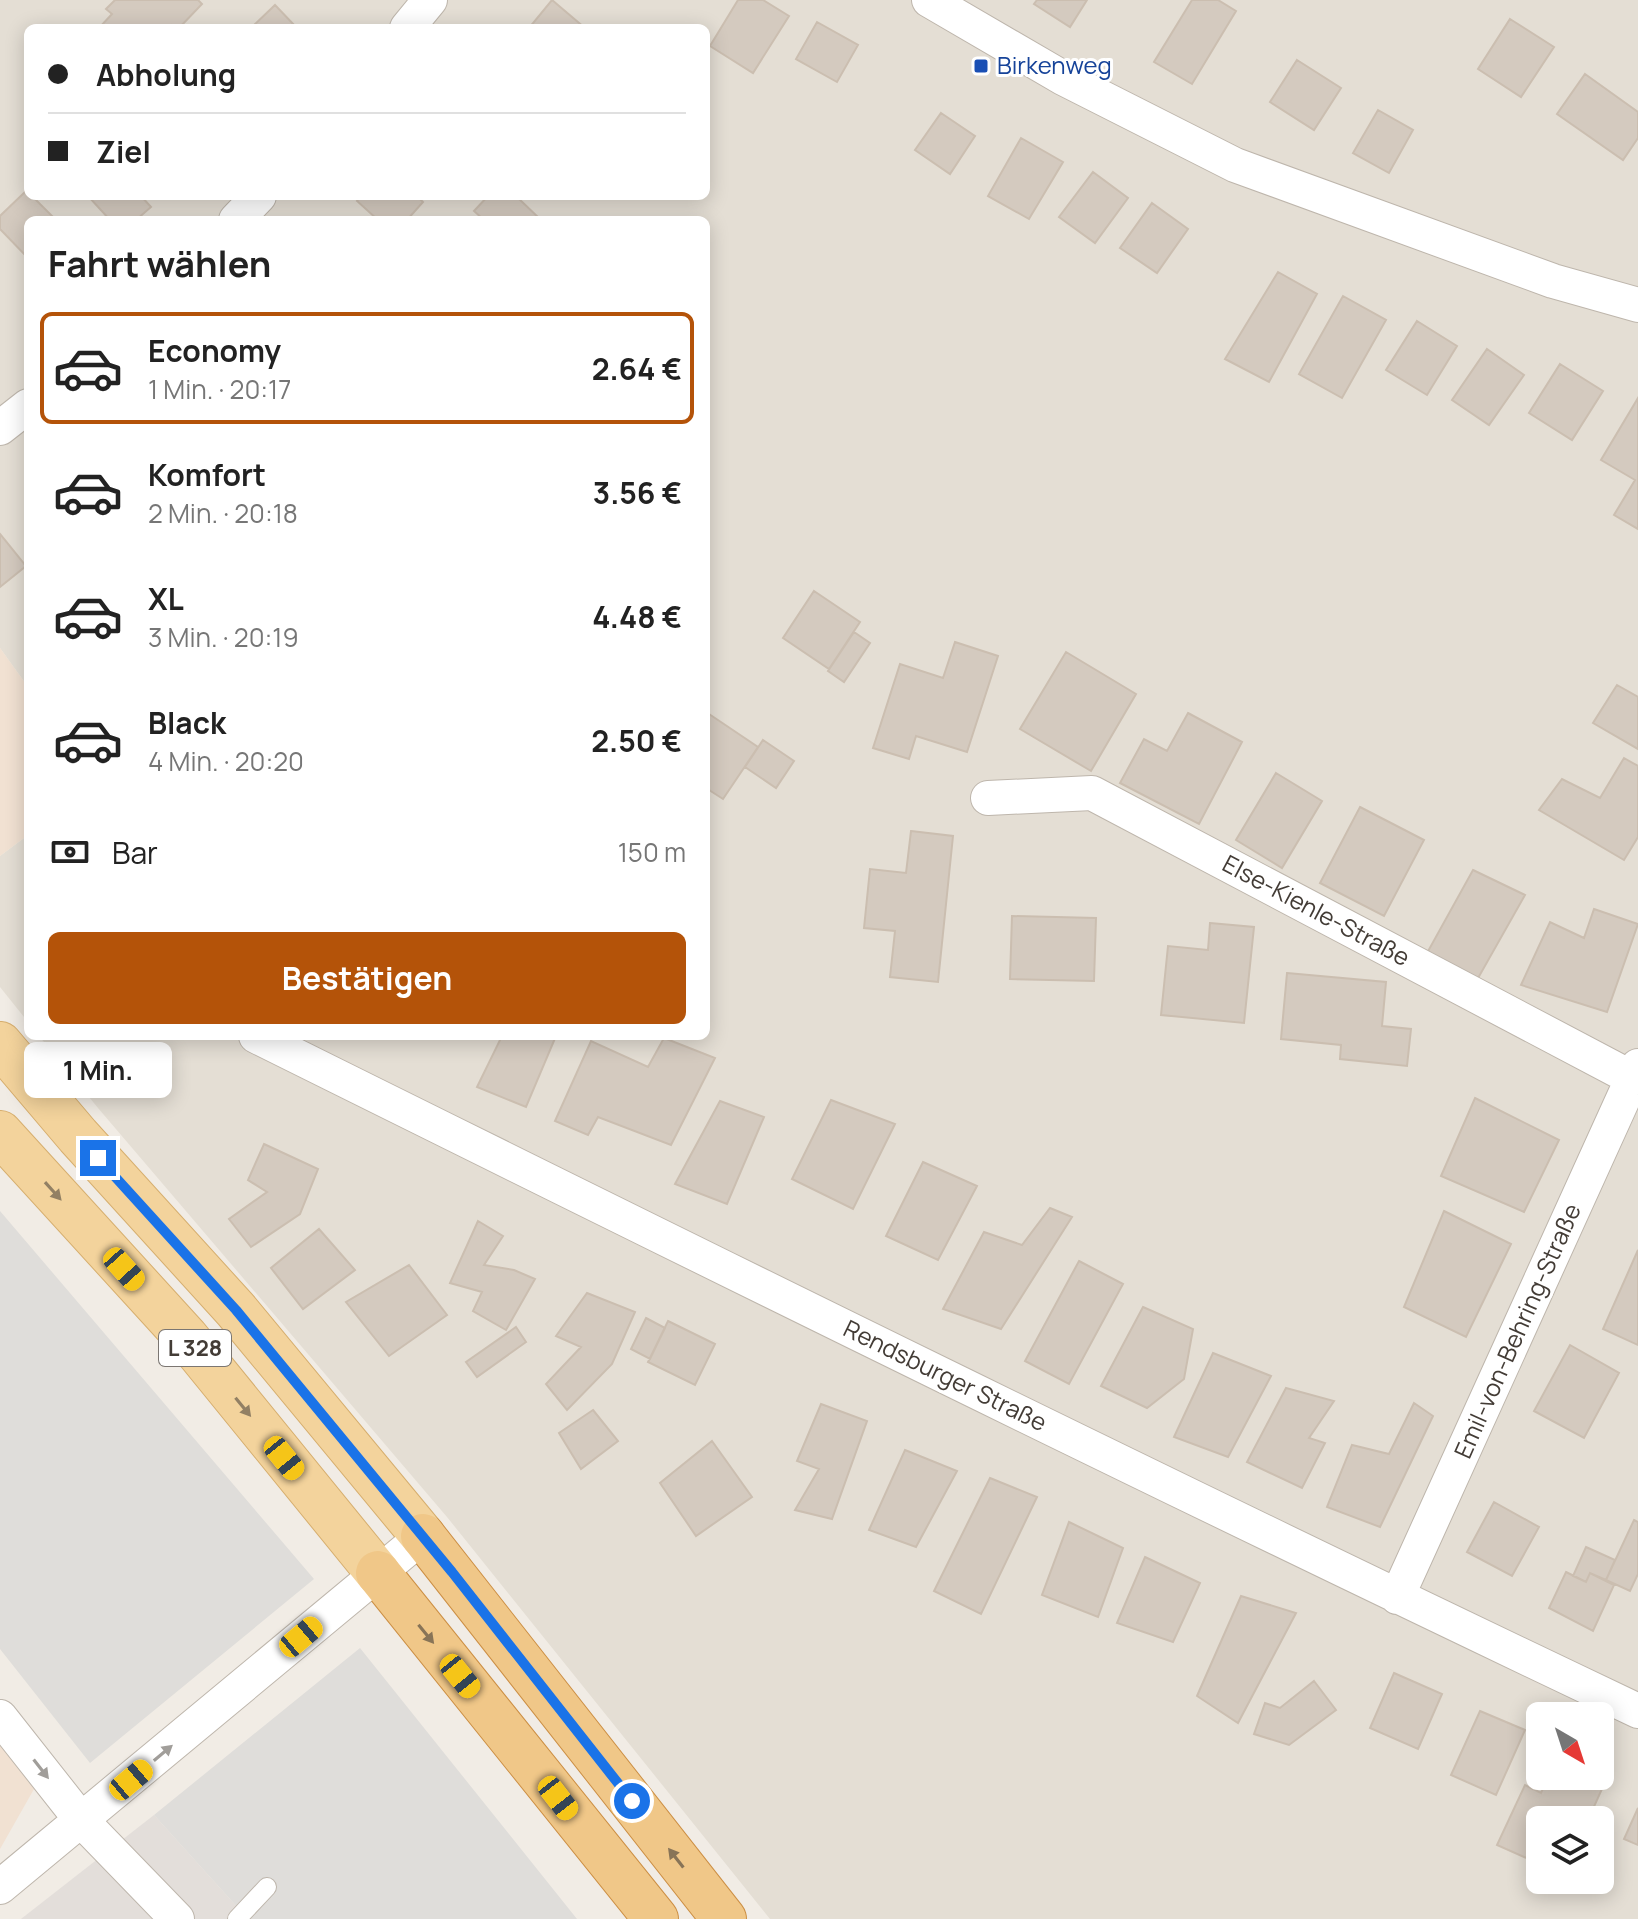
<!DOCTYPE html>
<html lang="de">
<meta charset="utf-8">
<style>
:root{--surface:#fff;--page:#f2f2f2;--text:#222;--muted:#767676;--line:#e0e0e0;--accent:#b45309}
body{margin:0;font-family:Manrope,sans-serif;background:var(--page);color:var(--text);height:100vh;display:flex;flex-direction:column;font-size:30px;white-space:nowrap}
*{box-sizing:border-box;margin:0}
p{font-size:26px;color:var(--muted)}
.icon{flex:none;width:44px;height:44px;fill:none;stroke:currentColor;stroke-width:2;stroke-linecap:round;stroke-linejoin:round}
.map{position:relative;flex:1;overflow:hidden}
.details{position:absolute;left:24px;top:216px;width:686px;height:824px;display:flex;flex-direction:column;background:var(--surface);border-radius:12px;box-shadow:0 4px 20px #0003}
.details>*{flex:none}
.banner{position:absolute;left:24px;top:24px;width:686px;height:176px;border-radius:12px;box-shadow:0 4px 20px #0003;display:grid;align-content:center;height:176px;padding:0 24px;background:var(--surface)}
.needle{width:52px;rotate:141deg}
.tools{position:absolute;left:1526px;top:1702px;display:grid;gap:16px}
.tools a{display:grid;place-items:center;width:88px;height:88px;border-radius:12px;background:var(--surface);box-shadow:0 4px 20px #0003;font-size:40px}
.end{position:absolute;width:36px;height:36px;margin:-18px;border:10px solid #1a73e8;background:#fff;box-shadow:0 0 0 4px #fff}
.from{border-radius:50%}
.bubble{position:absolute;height:56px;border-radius:12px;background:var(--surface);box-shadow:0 4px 20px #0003;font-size:26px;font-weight:700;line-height:56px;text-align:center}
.car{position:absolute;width:24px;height:48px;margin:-24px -12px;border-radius:10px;box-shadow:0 0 6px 2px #0007;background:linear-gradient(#f5c518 24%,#345 0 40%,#f5c518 0 76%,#345 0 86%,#f5c518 0)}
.banner b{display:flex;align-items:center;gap:28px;height:76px;font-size:30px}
.banner b+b{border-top:2px solid var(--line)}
.banner i{width:20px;height:20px;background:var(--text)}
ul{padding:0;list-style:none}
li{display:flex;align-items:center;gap:24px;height:112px;margin:0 16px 12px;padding:0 8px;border:4px solid transparent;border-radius:12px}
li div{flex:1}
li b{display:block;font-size:30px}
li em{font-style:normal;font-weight:700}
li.current{border-color:var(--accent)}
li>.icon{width:72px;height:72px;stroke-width:1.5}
h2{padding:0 24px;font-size:36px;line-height:96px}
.pay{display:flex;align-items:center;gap:20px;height:88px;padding:0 24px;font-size:30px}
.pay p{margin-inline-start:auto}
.primary-button{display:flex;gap:16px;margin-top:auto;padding:16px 24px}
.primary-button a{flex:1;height:92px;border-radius:12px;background:var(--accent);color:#fff;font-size:32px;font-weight:700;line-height:92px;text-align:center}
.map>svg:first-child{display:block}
</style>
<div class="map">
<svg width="1638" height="1919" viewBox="0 0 1638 1919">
<rect width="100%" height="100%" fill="#f1ece5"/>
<!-- residential -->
<path fill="#e4ded4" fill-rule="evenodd" d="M0,0H1638V1919H770L447,1517L98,1108L39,1036H706V220H28V687L0,648ZM28,28H706V196H28ZM1540,1716H1600V1776H1540ZM1540,1820H1600V1880H1540Z
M28,835V1022L0,987V856Z"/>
<!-- commercial -->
<path fill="#f1e1d2" d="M0,648L28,687V835L0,856Z
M0,1737L38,1782L0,1849Z"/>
<!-- industrial -->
<path fill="#e3deda" d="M154,1815L248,1919H21Z"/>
<!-- parking -->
<path fill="#dfddda" d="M0,1211L314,1579L90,1763L0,1649Z
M360,1648L577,1919H248L154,1815Z"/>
<!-- building -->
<path fill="#d4cabf" stroke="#cbbeb0" stroke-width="2" d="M115,0H198L202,4L179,28L172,25L169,28H99L112,14L106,9Z
M552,0L585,28H529Z
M738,0H763L789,16L753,73L710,46Z
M1037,0H1087L1070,27L1034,4Z
M1192,0H1218L1236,11L1192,84L1154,62Z
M275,5L297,28H251Z
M1510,19L1554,47L1521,97L1478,69Z
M817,22L858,45L837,82L796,59Z
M1297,60L1341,88L1314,130L1270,102Z
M1585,74L1638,112V138L1623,160L1557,114Z
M1378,110L1413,130L1389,173L1353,153Z
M941,113L975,136L950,174L915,150Z
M1021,138L1063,162L1029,219L988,196Z
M1093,172L1128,198L1095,243L1059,217Z
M27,190L28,196H32L56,220H28V258L0,229V216Z
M88,196H141L151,207L136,220H110Z
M361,196H417L423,202L407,220H378L357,201Z
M488,196H516L541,220H484L474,211Z
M1152,203L1188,229L1157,273L1120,248Z
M1278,272L1317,294L1269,382L1225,359Z
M1343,296L1386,320L1342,398L1299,374Z
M1417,321L1457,346L1427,395L1386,370Z
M1487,349L1524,375L1489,425L1452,400Z
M1560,364L1603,391L1572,440L1529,413Z
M1638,398V529L1614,515L1635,480L1601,460Z
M0,534L26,566L0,587Z
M814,591L860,622L829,669L783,638Z
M854,632L870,643L844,682L828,671Z
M955,642L998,656L967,752L916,736L909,759L873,748L900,664L943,678Z
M1066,652L1136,694L1091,771L1020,729Z
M1617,685L1638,697V749L1593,723Z
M1188,713L1242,742L1199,824L1120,783L1144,739L1167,751Z
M709,714L758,747L723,799L706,788V719Z
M763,740L794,761L776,788L745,767Z
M1624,758L1638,766V837L1624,860L1539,810L1562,779L1600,798Z
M1276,773L1322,801L1282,868L1236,840Z
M1360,807L1424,840L1384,916L1320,883Z
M911,831L953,836L938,982L890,977L895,931L864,928L870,869L906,873Z
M1473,870L1525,895L1477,980L1427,953Z
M1594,909L1638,924L1607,1012L1521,985L1550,922L1584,938Z
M1012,916L1096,918L1094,981L1010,979Z
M1210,923L1254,927L1244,1023L1161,1015L1168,946L1208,950Z
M1287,973L1386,982L1382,1026L1411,1029L1407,1066L1340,1059L1341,1045L1281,1039Z
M502,1036H556L526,1107L477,1087Z
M664,1038L715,1058L671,1145L598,1117L588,1135L555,1121L591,1041L648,1067Z
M1475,1098L1559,1140L1524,1212L1441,1176Z
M831,1100L895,1124L853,1209L792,1179Z
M720,1101L764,1117L727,1204L675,1184Z
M264,1144L318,1169L300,1214L251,1247L229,1219L267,1192L248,1180Z
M923,1162L977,1186L938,1260L886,1236Z
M1050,1208L1072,1217L1001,1329L943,1309L984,1232L1022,1245Z
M1444,1211L1511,1244L1466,1337L1404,1307Z
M478,1221L503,1236L484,1265L514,1270L535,1279L506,1330L473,1311L482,1292L450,1283Z
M319,1229L355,1270L303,1309L271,1268Z
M1638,1250V1345L1603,1329Z
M1079,1261L1123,1284L1069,1384L1025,1361Z
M409,1265L447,1315L389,1356L346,1302Z
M587,1293L635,1312L612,1364L567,1410L546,1384L581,1347L556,1336Z
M1143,1307L1193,1329L1184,1379L1147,1408L1101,1386Z
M646,1318L665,1328L650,1359L631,1349Z
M668,1321L715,1344L695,1385L648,1362Z
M516,1327L526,1342L477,1377L466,1362Z
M1570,1345L1619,1373L1584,1438L1534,1411Z
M1213,1353L1271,1376L1228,1457L1174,1437Z
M1286,1388L1334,1401L1309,1438L1325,1443L1302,1488L1247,1462Z
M1414,1403L1433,1416L1380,1527L1327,1507L1352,1445L1389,1454Z
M821,1404L867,1421L832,1519L795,1510L819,1469L797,1461Z
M593,1410L618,1441L581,1469L559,1433Z
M712,1441L752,1497L696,1536L660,1483Z
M905,1450L957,1471L916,1547L869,1530Z
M990,1478L1037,1497L981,1614L934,1591Z
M1494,1502L1539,1527L1512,1576L1467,1552Z
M1634,1520L1638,1522V1574L1630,1591L1606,1580Z
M1069,1522L1123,1548L1098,1617L1042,1595Z
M1586,1547L1615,1560L1606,1580L1590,1573L1586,1582L1573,1576Z
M1145,1557L1200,1583L1173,1642L1117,1623Z
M1566,1572L1586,1582L1590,1573L1614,1585L1593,1631L1549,1608Z
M1241,1596L1296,1613L1238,1723L1197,1696Z
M1394,1673L1442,1694L1418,1749L1370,1728Z
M1314,1681L1336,1710L1289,1745L1254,1734L1265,1703L1280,1708Z
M1480,1711L1525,1730L1496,1795L1451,1775Z
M1600,1767L1610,1771L1588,1820H1540V1864L1497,1845L1525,1785L1541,1793L1549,1776H1600Z
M1638,1808V1845L1624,1839Z"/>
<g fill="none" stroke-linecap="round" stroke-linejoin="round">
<defs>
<path id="service" d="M237,1919L267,1887"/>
<path id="minor" d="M929,0L1063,78L1235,165L1553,281L1638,305
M407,28L430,0
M236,220L259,196
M0,428L28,406
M988,798L1092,793L1632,1078
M256,1036C715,1264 1175,1491 1638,1711
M1397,1597L1638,1066
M0,1717L82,1821L177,1919
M0,1887L423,1536"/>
<path id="primary" d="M0,1044L78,1136L236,1310L423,1536
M0,1133L186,1337L378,1573"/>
<path id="trunk" d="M423,1536L724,1919
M378,1573L656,1919"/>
</defs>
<!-- service casing -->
<use href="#service" stroke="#beb6ac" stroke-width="20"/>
<!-- minor casing -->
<use href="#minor" stroke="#beb6ac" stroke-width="36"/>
<!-- primary casing -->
<use href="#primary" stroke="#d6ae6e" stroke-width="46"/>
<!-- trunk casing -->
<use href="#trunk" stroke="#cc8f44" stroke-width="46"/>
<!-- service -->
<use href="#service" stroke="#fff" stroke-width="18"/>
<!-- minor -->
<use href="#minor" stroke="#fff" stroke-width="34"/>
<!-- primary -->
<use href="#primary" stroke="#f3d39c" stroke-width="44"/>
<!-- trunk -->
<use href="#trunk" stroke="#f0c788" stroke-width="44"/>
</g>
<!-- one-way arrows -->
<defs><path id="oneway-solid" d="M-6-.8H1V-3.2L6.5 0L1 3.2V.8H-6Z" transform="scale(2)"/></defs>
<g fill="#928064">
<use href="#oneway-solid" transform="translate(53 1191) rotate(48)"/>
<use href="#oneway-solid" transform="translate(243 1407) rotate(51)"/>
</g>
<g fill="#887457">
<use href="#oneway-solid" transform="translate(426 1634) rotate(51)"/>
<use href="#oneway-solid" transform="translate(676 1858) rotate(-128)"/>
</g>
<g fill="#a19e9a">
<use href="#oneway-solid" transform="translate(163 1753) rotate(-40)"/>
<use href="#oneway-solid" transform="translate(41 1769) rotate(52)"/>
</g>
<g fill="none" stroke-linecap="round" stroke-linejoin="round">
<!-- route -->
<path stroke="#1a73e8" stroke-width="10" d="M98,1158L236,1310L452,1572L632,1801"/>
</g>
<!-- markers -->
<rect fill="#1a4fb4" stroke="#fff" stroke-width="3" x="973" y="58" width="16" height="16" rx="4"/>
<g text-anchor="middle" stroke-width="6" stroke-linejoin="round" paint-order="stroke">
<!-- shield labels -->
<rect fill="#fff" stroke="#7b7672" stroke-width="2" x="159" y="1330" width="72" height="36" rx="6"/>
<g font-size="22" font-weight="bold" fill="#433c36">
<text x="195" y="1356">L 328</text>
</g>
<!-- transit labels -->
<g font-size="24" fill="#164399" stroke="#fff" text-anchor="start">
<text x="997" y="74">Birkenweg</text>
</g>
<!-- street labels -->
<g font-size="24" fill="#433c36" stroke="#fff">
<text transform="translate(1316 911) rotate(28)" y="8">Else-Kienle-Straße</text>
<text transform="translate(1518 1331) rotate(-66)" y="8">Emil-von-Behring-Straße</text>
<text transform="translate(945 1376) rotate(26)" y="8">Rendsburger Straße</text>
</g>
</g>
</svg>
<div class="tools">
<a><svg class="needle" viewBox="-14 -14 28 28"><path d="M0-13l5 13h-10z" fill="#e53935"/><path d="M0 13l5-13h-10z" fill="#767676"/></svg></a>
<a><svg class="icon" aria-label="layers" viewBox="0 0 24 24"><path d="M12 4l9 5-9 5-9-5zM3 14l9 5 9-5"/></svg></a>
</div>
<i class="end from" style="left:632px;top:1801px"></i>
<i class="end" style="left:98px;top:1158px"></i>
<div class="bubble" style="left:24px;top:1042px;width:148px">1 Min.</div>
<i class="car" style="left:124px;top:1269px;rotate:138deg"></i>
<i class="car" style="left:284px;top:1458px;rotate:141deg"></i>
<i class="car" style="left:301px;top:1637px;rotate:50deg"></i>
<i class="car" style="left:460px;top:1676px;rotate:141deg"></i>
<i class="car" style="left:131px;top:1780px;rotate:50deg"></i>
<i class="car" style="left:558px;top:1798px;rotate:142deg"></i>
<div class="banner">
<b><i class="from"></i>Abholung</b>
<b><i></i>Ziel</b>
</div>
<section class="details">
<h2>Fahrt wählen</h2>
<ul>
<li class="current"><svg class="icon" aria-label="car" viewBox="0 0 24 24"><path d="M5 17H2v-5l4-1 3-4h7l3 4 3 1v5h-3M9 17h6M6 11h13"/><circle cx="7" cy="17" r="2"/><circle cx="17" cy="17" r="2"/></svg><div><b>Economy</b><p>1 Min. · 20:17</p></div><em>2.64 €</em></li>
<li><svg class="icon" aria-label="car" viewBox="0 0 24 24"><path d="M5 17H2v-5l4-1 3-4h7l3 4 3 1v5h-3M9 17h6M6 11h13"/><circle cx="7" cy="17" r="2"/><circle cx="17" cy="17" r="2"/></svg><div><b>Komfort</b><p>2 Min. · 20:18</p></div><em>3.56 €</em></li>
<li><svg class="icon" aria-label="car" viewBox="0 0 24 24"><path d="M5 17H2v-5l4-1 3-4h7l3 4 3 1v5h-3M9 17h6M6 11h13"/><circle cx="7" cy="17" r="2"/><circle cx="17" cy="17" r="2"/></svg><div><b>XL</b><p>3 Min. · 20:19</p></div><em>4.48 €</em></li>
<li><svg class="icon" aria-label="car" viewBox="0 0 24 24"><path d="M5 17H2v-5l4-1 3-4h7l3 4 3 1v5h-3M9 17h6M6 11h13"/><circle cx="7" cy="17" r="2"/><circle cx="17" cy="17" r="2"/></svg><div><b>Black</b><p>4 Min. · 20:20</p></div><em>2.50 €</em></li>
</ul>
<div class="pay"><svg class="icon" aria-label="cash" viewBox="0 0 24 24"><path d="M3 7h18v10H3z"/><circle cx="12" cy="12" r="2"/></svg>Bar<p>150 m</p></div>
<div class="primary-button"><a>Bestätigen</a></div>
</section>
</div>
